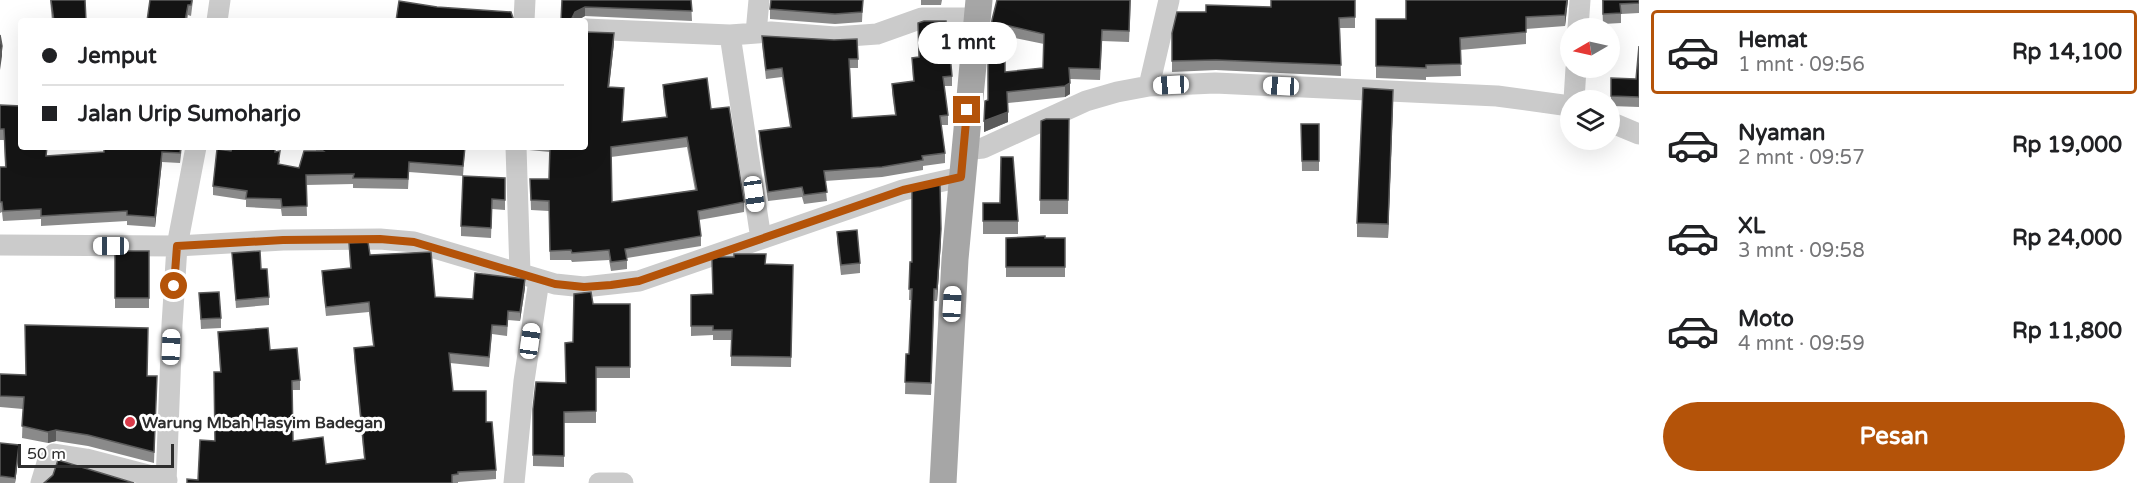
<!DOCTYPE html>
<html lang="id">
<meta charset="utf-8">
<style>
:root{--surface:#fff;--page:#f2f2f2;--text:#202124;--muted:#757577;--line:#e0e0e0;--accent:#b45309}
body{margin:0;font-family:"Varela Round",sans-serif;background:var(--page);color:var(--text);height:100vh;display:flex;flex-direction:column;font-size:22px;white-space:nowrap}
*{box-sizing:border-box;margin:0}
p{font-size:20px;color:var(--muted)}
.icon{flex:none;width:33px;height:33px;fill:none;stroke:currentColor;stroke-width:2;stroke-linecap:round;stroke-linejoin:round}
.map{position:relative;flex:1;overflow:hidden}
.side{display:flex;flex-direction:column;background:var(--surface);width:510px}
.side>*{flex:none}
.hud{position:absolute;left:18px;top:18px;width:570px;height:132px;border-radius:6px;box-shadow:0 6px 24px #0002;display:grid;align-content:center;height:132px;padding:0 24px;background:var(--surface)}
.needle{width:39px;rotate:261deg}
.buttons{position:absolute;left:1560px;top:18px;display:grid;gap:12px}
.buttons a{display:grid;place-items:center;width:60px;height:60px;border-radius:50%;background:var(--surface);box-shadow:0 6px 24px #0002;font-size:30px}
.scale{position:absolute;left:18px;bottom:15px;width:156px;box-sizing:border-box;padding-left:6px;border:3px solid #2e2e2e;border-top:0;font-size:16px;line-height:21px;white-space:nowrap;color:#2e2e2e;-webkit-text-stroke:4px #fff;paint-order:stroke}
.end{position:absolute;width:27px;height:27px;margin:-14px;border:8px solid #b45309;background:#fff;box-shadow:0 0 0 3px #fff}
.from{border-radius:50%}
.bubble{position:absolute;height:42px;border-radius:21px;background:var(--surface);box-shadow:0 6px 24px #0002;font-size:20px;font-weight:700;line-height:42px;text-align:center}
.car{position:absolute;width:18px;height:36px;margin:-18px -9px;border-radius:8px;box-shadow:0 0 4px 2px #0007;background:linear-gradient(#fff 24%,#345 0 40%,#fff 0 76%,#345 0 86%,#fff 0)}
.hud b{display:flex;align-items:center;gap:21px;height:57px;font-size:22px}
.hud b+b{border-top:2px solid var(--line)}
.hud i{width:15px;height:15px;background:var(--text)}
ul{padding:10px 0 0;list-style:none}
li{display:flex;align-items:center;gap:18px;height:84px;margin:0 12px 9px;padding:0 12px;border:3px solid transparent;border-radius:6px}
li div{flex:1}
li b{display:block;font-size:22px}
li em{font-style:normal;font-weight:700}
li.current{border-color:var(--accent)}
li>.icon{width:54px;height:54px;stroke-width:1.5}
.button{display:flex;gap:12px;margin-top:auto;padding:12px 24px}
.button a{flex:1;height:69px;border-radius:36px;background:var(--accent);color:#fff;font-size:24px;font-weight:700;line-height:69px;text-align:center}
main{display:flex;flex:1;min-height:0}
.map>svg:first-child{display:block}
</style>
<main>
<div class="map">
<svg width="1639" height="483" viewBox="0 0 1639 483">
<rect width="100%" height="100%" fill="#fff"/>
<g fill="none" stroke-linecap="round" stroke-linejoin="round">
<!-- minor -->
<path stroke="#cbcbcb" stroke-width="21" d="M217,21L220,0
M524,21L525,0
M1578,28L1580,0
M585,29L730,35L771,32L835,37L877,34L922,18H976
M756,33L759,0
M730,35L761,239
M1149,86L1169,0
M1574,100L1576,68
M1610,122L1639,134
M516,147L520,273
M964,150L983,148L1086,101L1117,92L1149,86L1215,83L1497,96L1570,106
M0,245L177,246L283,240L380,239L414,242L555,284L584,287L639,281L903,190L961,177
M41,483L47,463L54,454L86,459L167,480
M166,483L172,325L177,246L196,147
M514,483L524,381L539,280
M599,483H623"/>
<!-- major -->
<path stroke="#a6a6a6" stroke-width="27" d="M943,483L955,259L979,0"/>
</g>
<!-- wall -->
<path fill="#8a8a8a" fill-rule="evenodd" d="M50,0H85L86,21H52Z
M193,0L191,16L188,15L187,21H147Z
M562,0H691L692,21L585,16L576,21H561Z
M863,0L862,22L835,24L770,19V9Z
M921,0H942L941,5H921Z
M1131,0L1129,42L1102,41L1100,80L1070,79V94L1065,97L1008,103V122L984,132L988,100L992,20ZM1005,36L1044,44L1043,68L1005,72Z
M1355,0V28H1340L1341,76L1216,70L1172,72V33L1206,12Z
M1568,0L1565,26L1526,29V44L1460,50L1461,76L1426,77V80L1376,78V19H1406Z
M1602,0H1639V13L1621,14V23L1603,24Z
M762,36L858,59V68H850L852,118L895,115L892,93V84L913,81L912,58L947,55L952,76V86H944L948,115V125H941L945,153V163L923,166V170L882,177L825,181L827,201L804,204L802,197L768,201L759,141V131L790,127L782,77L766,79L762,45Z
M614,43L609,87L624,98L622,122L666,117L663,94V85L711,109L744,202V212L699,220L701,236V246L627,258V269L611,271L609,260L572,262L571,260H550L549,211L531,210L530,179H549L550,152L529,150L528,147H585ZM687,147L695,190L612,202L611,157Z
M1639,46V107L1611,106V96L1636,79Z
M1393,104L1388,238L1357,237V223Z
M0,105L47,156L182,147L180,163L162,162L155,227L127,225V221L41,226V219L3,221L2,212L0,213V167H5L4,140H0Z
M1069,119L1068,214H1040L1041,121Z
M1301,124H1319V171H1302Z
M316,147H465L463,176L409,172L408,189L353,188V184L306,185L307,216H282L281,209L246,207V200L213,195V186L231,151L275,152L280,161L279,165L299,168L316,151Z
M505,178V210L492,209L491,238L461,236V226Z
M983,203H1000L1018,221V234H983Z
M837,232L860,263V273L841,275L837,242Z
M1006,238H1065V277H1006Z
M941,241L937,301H934L931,395L905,394L906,354H909L912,300H909L910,262H912Z
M349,243L435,297L473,299L525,288L520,321L508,320L507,336L492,334L489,367L450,363L453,391L486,422L496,470V479L458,482V483H187L198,480L215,441L220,372L218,332L270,350L300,380V390H292L293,441L326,464L364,459L354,358V348L373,346L369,312L326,316L322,280V271L350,268Z
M115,251H149V308H115Z
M232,253L261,269L269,297V305L236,308Z
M766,264L793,265L791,367L731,366V340H713V335L691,336V295L713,294Z
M199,293L221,318V328L201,329Z
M593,304H630V378H596V423H564V467L533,466V409L566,383L573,342Z
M0,374L26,375L157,376L154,463L88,446L56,441L48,443L22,438L23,409L0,407Z
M0,443L19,453L15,483H0Z"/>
<!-- shaded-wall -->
<path fill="#5b5b5b" d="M1567,0H1568L1565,26V15Z
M585,7V16L576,21H572L575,12Z
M614,33V43L608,97V87Z
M2,46V56L0,70V60Z
M1070,83V94L1065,97V86Z
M1393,90V104L1388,238V224Z
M1008,112V122L984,132V121Z
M162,152V162L155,227V217Z
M941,229V241L937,301V289Z
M525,279V288L520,321V312Z
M56,430V441L48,443V432Z
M19,445V453L15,483V478Z"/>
<!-- building -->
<path fill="#151515" stroke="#5b5b5b" stroke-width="1.5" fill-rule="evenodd" d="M51,0H85L86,21H54Z
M150,0H192L191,5H188L185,21H147Z
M562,0H691L692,11L585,7L575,12L572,18L573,21H561Z
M771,0H863L862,12L835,14L770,9Z
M997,0H1130L1129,31L1102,30L1100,69L1069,68L1070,83L1065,86L1007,92L1008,112L984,121L985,101L988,100V61L992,20ZM1005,25L1044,34L1043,68L1005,72Z
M1271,0H1355V17L1339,18L1341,65L1216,60L1172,61V33L1177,12H1206V5L1271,7Z
M1406,0H1567L1565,15L1526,17V32L1460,38L1461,64L1426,65V68L1376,66V19H1406Z
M1603,0H1639V3L1620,4L1621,13L1603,14Z
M399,1L437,7L511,12L513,18L516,21H396Z
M924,21H946L947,55L950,54L952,76L943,77L948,115L940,116L945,153L922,156L923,160L882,167L824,171L827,192L804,195L802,187L768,192L759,131L791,127L782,68L766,70L762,36L834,40L857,39L858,59H849L852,118L896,115L892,84L914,81L912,58L919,57L918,23Z
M585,32L614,33L608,87L624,88L622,122L667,117L663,85L707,78L711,109L729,107L744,202L698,211L701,236L625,249L627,260L611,262L609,250L572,253L571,250L550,251L549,201L531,200L530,179H549L550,147H585ZM687,137L697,190L612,202L611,147Z
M0,35L2,46L0,60Z
M1639,46V97L1611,96V78L1636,79Z
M1363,88L1393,90L1388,224L1357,223Z
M0,105L21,106V147H47L46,156L104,152V147H181L180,153L162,152L155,217L127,215V211L41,216V209L3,211L2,202H0V167H6L4,129H0Z
M1046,119H1069L1068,200H1040L1041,121Z
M1301,124H1319V161H1302Z
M232,147H275V152L280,151L278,164L299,168L304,151H323L316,147H465L463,166L409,162L408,179L353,178L354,174L306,175L307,206L282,207L281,199L246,198L247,191L213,186L217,149L231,151Z
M1001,157H1013L1018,221H983V203H1000Z
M463,176L505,178V200L492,199L491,228L461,226Z
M940,184L941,229L937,289H934L931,383L905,382L906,354H909L912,289H909L910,262H912V189Z
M857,230L860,263L841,265L837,232Z
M1045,236V238H1065V267H1006V238Z
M368,242L370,255L431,252L435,297L473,299L475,273L525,279L520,312L508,311L507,326L492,325L489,357L449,353L453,391H486V422H492L496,470L458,472V474L452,475V483H187V479L198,480L200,440L215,441L214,372H221L218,332L268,328L270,350L297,348L300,380L292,381L293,441L323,437L326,464L365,459L354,348L374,346L369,302L326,307L322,271L351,268L349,243Z
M115,251H149V298H115Z
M260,251L261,269H267L269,297L236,300L232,253Z
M734,254H766L765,264L793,265L791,357L731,356L732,330H713V326H691V295L713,294L712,259L719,257H734Z
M219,292L221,318L201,319L199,293Z
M591,292L593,304H630V367H596V411L564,412V456L533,455V409L536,382L566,383L565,343L573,342L574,294Z
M25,325L148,328L147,376H157L154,452L88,435L56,430L48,432L22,426L24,397L0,396V374L26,375Z
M0,443L19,445L15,478L0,476Z
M58,460L134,483H44L53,475Z"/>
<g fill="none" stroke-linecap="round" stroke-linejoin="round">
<!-- route -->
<path stroke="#b45309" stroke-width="8" d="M174,286L177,246L283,240L380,239L414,242L555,284L584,287L611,285L639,281L903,190L961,177L967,110"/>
</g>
<!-- markers -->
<circle fill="#da3b4a" stroke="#fff" stroke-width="2" cx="130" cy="422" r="6"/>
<g text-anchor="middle" stroke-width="6" stroke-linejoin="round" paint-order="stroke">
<!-- poi labels -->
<g font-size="16" font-weight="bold" fill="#2e2e2e" stroke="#fff" text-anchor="start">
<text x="142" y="428">Warung Mbah Hasyim Badegan</text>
</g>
</g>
</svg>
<div class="buttons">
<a><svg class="needle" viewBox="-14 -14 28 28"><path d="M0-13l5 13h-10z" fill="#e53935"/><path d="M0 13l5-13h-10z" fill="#757577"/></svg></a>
<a><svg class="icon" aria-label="layers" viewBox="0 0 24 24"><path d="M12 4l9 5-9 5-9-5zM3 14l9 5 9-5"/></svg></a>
</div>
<div class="scale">50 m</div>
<i class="end from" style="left:174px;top:286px"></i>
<i class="end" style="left:967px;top:110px"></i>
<div class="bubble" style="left:918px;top:22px;width:99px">1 mnt</div>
<i class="car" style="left:1171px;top:85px;rotate:267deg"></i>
<i class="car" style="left:1281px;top:86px;rotate:273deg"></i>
<i class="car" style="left:754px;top:194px;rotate:172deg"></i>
<i class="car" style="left:111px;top:246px;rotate:270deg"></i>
<i class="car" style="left:952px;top:304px;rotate:3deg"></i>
<i class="car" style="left:530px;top:341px;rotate:8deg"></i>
<i class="car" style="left:171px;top:347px;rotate:2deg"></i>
<div class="hud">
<b><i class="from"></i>Jemput</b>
<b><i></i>Jalan Urip Sumoharjo</b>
</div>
</div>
<section class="side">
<ul>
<li class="current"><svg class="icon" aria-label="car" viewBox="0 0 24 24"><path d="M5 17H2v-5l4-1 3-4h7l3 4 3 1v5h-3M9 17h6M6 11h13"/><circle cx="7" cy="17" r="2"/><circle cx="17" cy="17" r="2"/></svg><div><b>Hemat</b><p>1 mnt · 09:56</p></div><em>Rp 14,100</em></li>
<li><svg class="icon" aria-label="car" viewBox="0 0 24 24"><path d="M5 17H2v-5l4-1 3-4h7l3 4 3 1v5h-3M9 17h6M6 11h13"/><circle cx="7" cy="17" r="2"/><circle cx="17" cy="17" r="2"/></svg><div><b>Nyaman</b><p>2 mnt · 09:57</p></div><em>Rp 19,000</em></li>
<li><svg class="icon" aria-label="car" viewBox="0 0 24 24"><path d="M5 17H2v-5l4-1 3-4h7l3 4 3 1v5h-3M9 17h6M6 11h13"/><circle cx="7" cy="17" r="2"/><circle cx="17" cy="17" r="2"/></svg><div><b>XL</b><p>3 mnt · 09:58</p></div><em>Rp 24,000</em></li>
<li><svg class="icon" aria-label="car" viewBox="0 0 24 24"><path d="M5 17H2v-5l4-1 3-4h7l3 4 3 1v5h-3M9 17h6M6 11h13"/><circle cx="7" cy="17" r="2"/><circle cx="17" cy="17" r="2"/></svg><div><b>Moto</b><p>4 mnt · 09:59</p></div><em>Rp 11,800</em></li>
</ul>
<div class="button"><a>Pesan</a></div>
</section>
</main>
